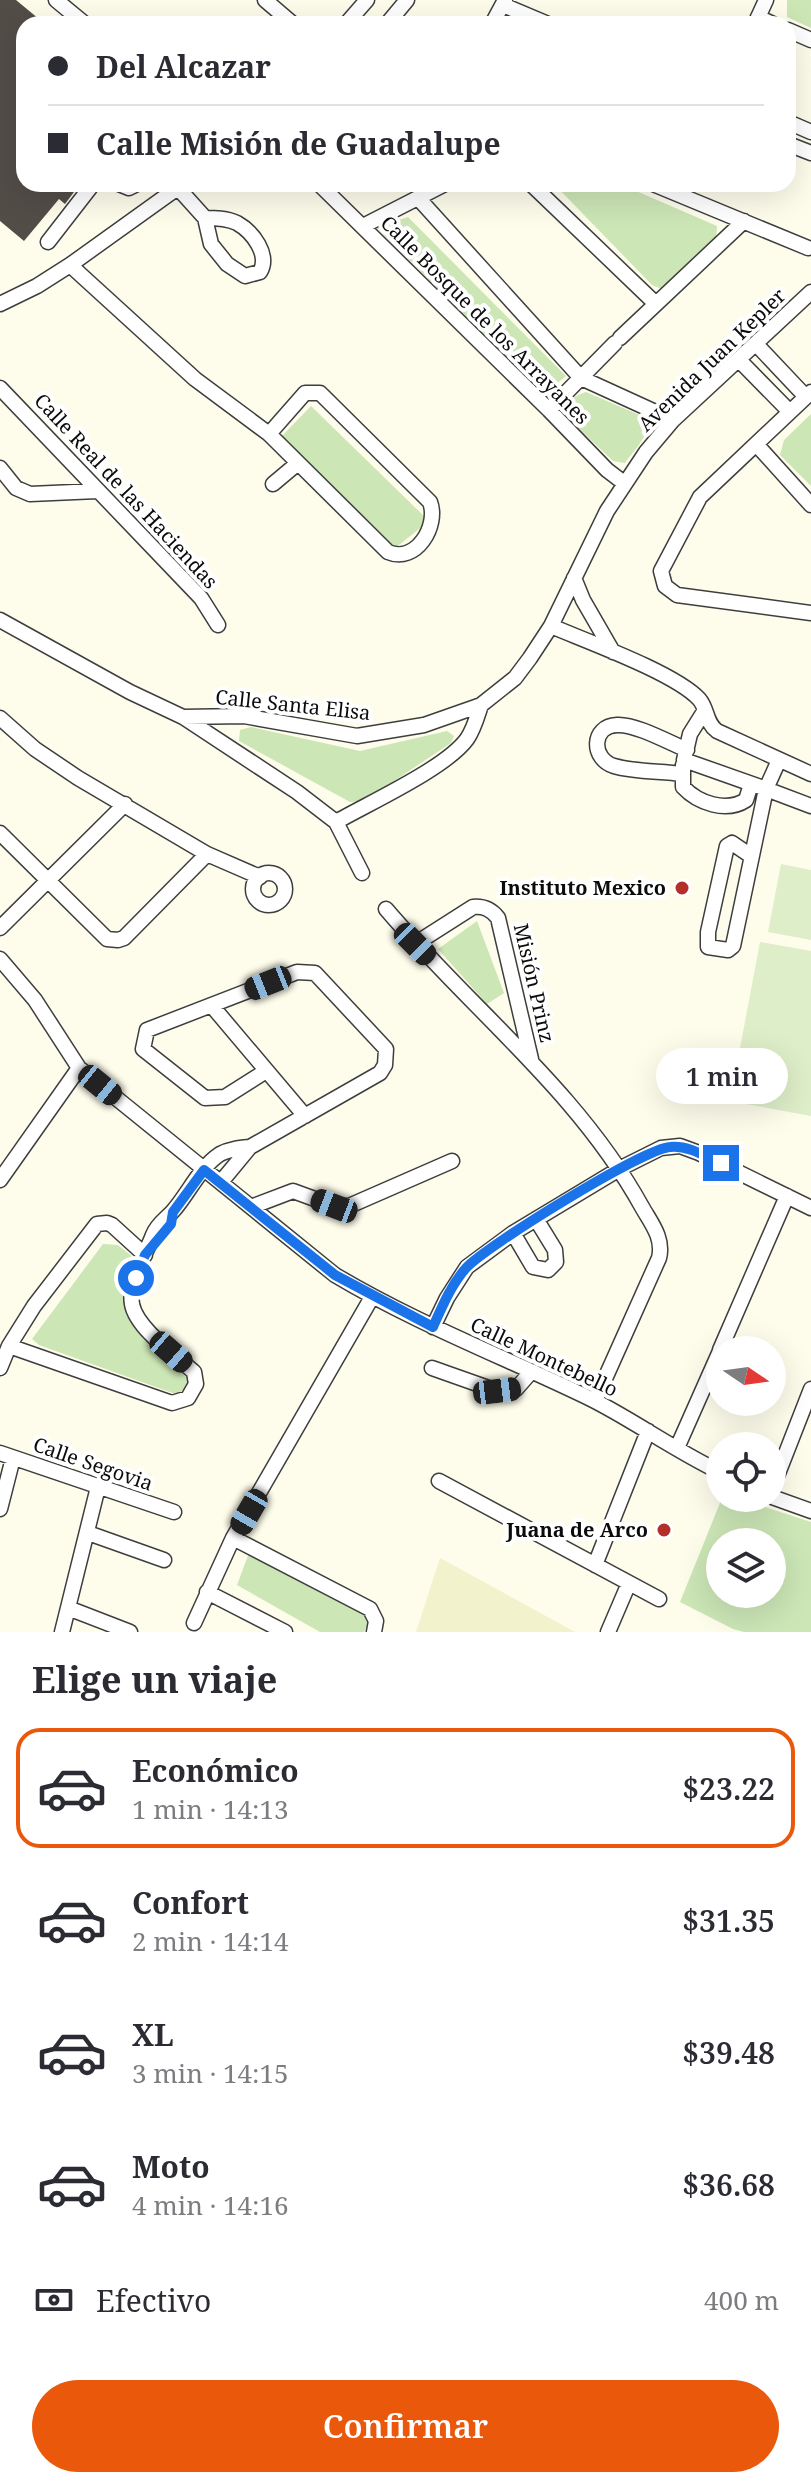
<!DOCTYPE html>
<html lang="es">
<meta charset="utf-8">
<style>
:root{--surface:#fff;--page:#f7f7f7;--text:#2b2b33;--muted:#7c7c81;--line:#e1e1e2;--accent:#ea580c}
body{margin:0;font-family:"Noto Serif",serif;background:var(--page);color:var(--text);height:100vh;display:flex;flex-direction:column;font-size:30px;white-space:nowrap}
*{box-sizing:border-box;margin:0}
p{font-size:26px;color:var(--muted)}
.icon{flex:none;width:44px;height:44px;fill:none;stroke:currentColor;stroke-width:2;stroke-linecap:round;stroke-linejoin:round}
.map{position:relative;height:1632px;overflow:hidden}
.panel{display:flex;flex-direction:column;background:var(--surface);flex:1}
.panel>*{flex:none}
.hud{position:absolute;left:16px;top:16px;width:780px;height:176px;border-radius:24px;box-shadow:0 8px 32px #0002;display:grid;align-content:center;height:176px;padding:0 32px;background:var(--surface)}
.needle{width:52px;rotate:103deg}
.controls{position:absolute;left:706px;top:1336px;display:grid;gap:16px}
.controls a{display:grid;place-items:center;width:80px;height:80px;border-radius:50%;background:var(--surface);box-shadow:0 8px 32px #0002;font-size:40px}
.end{position:absolute;width:36px;height:36px;margin:-18px;border:10px solid #1a73e8;background:#fff;box-shadow:0 0 0 4px #fff}
.from{border-radius:50%}
.bubble{position:absolute;height:56px;border-radius:28px;background:var(--surface);box-shadow:0 8px 32px #0002;font-size:26px;font-weight:600;line-height:56px;text-align:center}
.car{position:absolute;width:24px;height:48px;margin:-24px -12px;border-radius:10px;box-shadow:0 0 6px 2px #0007;background:linear-gradient(#222 24%,#8ab4d8 0 40%,#222 0 76%,#8ab4d8 0 86%,#222 0)}
.hud b{display:flex;align-items:center;gap:28px;height:76px;font-size:30px}
.hud b+b{border-top:2px solid var(--line)}
.hud i{width:20px;height:20px;background:var(--text)}
ul{padding:0;list-style:none}
li{display:flex;align-items:center;gap:24px;height:120px;margin:0 16px 12px;padding:0 16px;border:4px solid transparent;border-radius:24px}
li div{flex:1}
li b{display:block;font-size:30px}
li em{font-style:normal;font-weight:600}
li.on{border-color:var(--accent)}
li>.icon{width:72px;height:72px;stroke-width:1.5}
h2{padding:0 32px;font-size:36px;line-height:96px}
.pay{display:flex;align-items:center;gap:20px;height:88px;padding:0 32px;font-size:30px}
.pay p{margin-inline-start:auto}
.primary-button{display:flex;gap:16px;margin-top:auto;padding:16px 32px}
.primary-button a{flex:1;height:92px;border-radius:48px;background:var(--accent);color:#fff;font-size:32px;font-weight:600;line-height:92px;text-align:center}
.map>svg:first-child{display:block}
</style>
<div class="map">
<svg width="811" height="1632" viewBox="0 0 811 1632">
<rect width="100%" height="100%" fill="#fefceb"/>
<!-- farmland -->
<path fill="#f2f2cc" d="M440,1558L575,1632H416Z"/>
<!-- green -->
<path fill="#cce6b6" fill-rule="evenodd" d="M787,0H811V28L787,17Z
M554,184H620L717,226L716,241L662,289L652,285Z
M408,217L566,376L544,394L376,227Z
M586,392L644,417C653,434 634,450 625,463L613,461L567,417C562,404 575,395 586,392Z
M311,406L429,521L394,549L280,438Z
M811,414V486L780,455L784,440Z
M251,727L360,751L447,731L454,736L451,743L364,801L350,802L239,741L240,730Z
M477,921L504,993L487,1004L438,949Z
M103,1244L118,1245L134,1258C131,1269 123,1283 124,1294C126,1331 165,1357 191,1381L178,1395L39,1345L32,1339Z
M722,1498H738L811,1522V1632H744L733,1629L680,1602ZM720,1542H772V1594H720Z
M249,1553L372,1616L364,1632H320L237,1585Z"/>
<!-- pitch -->
<path fill="#deeec8" d="M781,864L811,870V940L768,932Z
M760,942L811,951V1116L730,1101Z"/>
<!-- building -->
<path fill="#534d48" d="M0,0H16L45,24H24V184H80L65,204L59,199L24,241L0,221Z"/>
<g fill="none" stroke-linecap="round" stroke-linejoin="round">
<defs>
<path id="minor" d="M56,0L85,24
M265,0L293,24
M503,5L548,24
M758,17L773,24
M346,24L367,0
M387,24L407,0
M492,24L505,0
M755,24L766,0
M788,30L811,40
M788,122L811,132
M788,144L811,153
M119,184L129,188L137,184
M319,184L549,410L607,470L624,483
M531,184L656,304
M653,184L808,248
M178,188L205,218L211,244L227,264L245,276L260,272C270,255 253,232 237,223C227,218 215,218 205,218
M419,199L581,378L673,420
M363,226L445,184
M48,242L93,184
M70,265L195,379L269,434L388,552C416,564 439,526 430,502L320,393H305L269,434
M0,304L37,286L70,265L183,184
M620,338L744,221
M756,344L806,397
M739,360L790,412
M0,388L201,598L218,625
M811,392L700,497L661,571L665,586L677,595L811,613
M549,410L615,343
M756,444L811,505
M0,468L16,488L30,494L97,491
M273,484L298,463
M574,578L583,600L613,652
M0,620L130,692L183,717L297,792L336,822L362,873
M551,626C586,641 675,673 699,699C708,709 705,722 717,731L811,774
M705,710L690,734L684,760L766,789L733,946L728,950L708,947V932L727,846L732,843L751,856
M183,717L244,716L357,736L424,725L481,705L515,678L530,658L551,626L607,511L646,452L673,420L811,292
M0,718L35,749L78,778L207,854L260,877
M779,760L766,789L811,806
M683,765V787C698,803 726,813 746,800L751,784
M682,774C660,771 635,772 614,766C591,759 591,726 617,725C636,724 668,742 687,750
M336,822C369,803 446,768 467,739C474,729 477,717 481,705
M0,833L107,939L118,940L124,938L207,854
M253 889a16 16 0 1 1 32 0a16 16 0 1 1-32 0Z
M386,909C471,1009 578,1091 642,1207C651,1223 664,1238 659,1258L595,1401
M0,928L125,804
M415,944L473,907C484,906 491,909 498,918L531,1059
M0,959L35,1000L79,1068L335,1275C417,1324 507,1358 593,1400C636,1422 676,1451 720,1472
M212,1006L305,1116
M0,1180L79,1068
M221,1182L250,1147
M251,1207L293,1191L334,1206H349L452,1161
M513,1233L533,1267L548,1270L556,1262L555,1250L536,1219
M433,1327L447,1298L467,1267L513,1233L621,1168L661,1148L680,1146L699,1153L811,1208
M9,1346L172,1403L188,1398L196,1384L194,1372C176,1356 136,1328 132,1304C128,1282 146,1254 153,1235C157,1224 166,1219 173,1211C189,1193 199,1168 220,1154C229,1149 240,1148 250,1147L380,1073L385,1065L386,1049L315,973L297,972L147,1030L143,1049L205,1098L225,1097L266,1071
M720,1350L787,1196
M0,1368L9,1346L34,1306L97,1224L107,1223L112,1225L145,1255
M432,1368L497,1391L516,1389L531,1372
M677,1448L720,1351
M0,1453L174,1512
M439,1481L659,1599
M772,1489L811,1389
M772,1497L811,1511
M0,1509L13,1458
M88,1533L164,1560
M233,1538L370,1609L376,1621L374,1632
M595,1565L648,1431
M207,1592L285,1632
M68,1608L130,1632
M194,1623L233,1538L372,1297
M62,1632L98,1487
M608,1632L629,1583"/>
</defs>
<!-- minor casing -->
<use href="#minor" stroke="#3e3e3e" stroke-width="17"/>
<!-- minor -->
<use href="#minor" stroke="#fff" stroke-width="14"/>
</g>
<g fill="none" stroke-linecap="round" stroke-linejoin="round">
<!-- route -->
<path stroke="#1a73e8" stroke-width="10" d="M136,1278L145,1255L171,1224L173,1212L204,1170L335,1275L433,1327C442,1307 451,1285 466,1268C486,1246 643,1149 670,1147C688,1145 705,1156 721,1163"/>
</g>
<!-- markers -->
<g fill="#b42e2a" stroke="#fff" stroke-width="3">
<circle cx="682" cy="888" r="8"/>
<circle cx="664" cy="1530" r="8"/>
</g>
<g text-anchor="middle" stroke-width="8" stroke-linejoin="round" paint-order="stroke">
<!-- street labels -->
<g font-size="20" fill="#0b0b0b" stroke="#fff">
<text transform="translate(485 320) rotate(45)" y="7">Calle Bosque de los Arrayanes</text>
<text transform="translate(712 360) rotate(-44)" y="7">Avenida Juan Kepler</text>
<text transform="translate(126 491) rotate(47)" y="7">Calle Real de las Haciendas</text>
<text transform="translate(293 705) rotate(6)" y="7">Calle Santa Elisa</text>
<text transform="translate(534 983) rotate(77)" y="7">Misión Prinz</text>
<text transform="translate(544 1357) rotate(25)" y="7">Calle Montebello</text>
<text transform="translate(93 1464) rotate(19)" y="7">Calle Segovia</text>
</g>
<!-- poi labels -->
<g font-size="20" font-weight="bold" fill="#0b0b0b" stroke="#fff" text-anchor="end">
<text x="666" y="895">Instituto Mexico</text>
<text x="648" y="1537">Juana de Arco</text>
</g>
</g>
</svg>
<div class="controls">
<a><svg class="needle" viewBox="-14 -14 28 28"><path d="M0-13l5 13h-10z" fill="#e53935"/><path d="M0 13l5-13h-10z" fill="#7c7c81"/></svg></a>
<a><svg class="icon" aria-label="locate" viewBox="0 0 24 24"><circle cx="12" cy="12" r="6"/><path d="M12 2v4M12 18v4M2 12h4M18 12h4"/></svg></a>
<a><svg class="icon" aria-label="layers" viewBox="0 0 24 24"><path d="M12 4l9 5-9 5-9-5zM3 14l9 5 9-5"/></svg></a>
</div>
<i class="end from" style="left:136px;top:1278px"></i>
<i class="end" style="left:721px;top:1163px"></i>
<div class="bubble" style="left:656px;top:1048px;width:132px">1 min</div>
<i class="car" style="left:415px;top:944px;rotate:135deg"></i>
<i class="car" style="left:268px;top:983px;rotate:248deg"></i>
<i class="car" style="left:100px;top:1085px;rotate:129deg"></i>
<i class="car" style="left:334px;top:1206px;rotate:291deg"></i>
<i class="car" style="left:171px;top:1352px;rotate:131deg"></i>
<i class="car" style="left:497px;top:1391px;rotate:83deg"></i>
<i class="car" style="left:249px;top:1512px;rotate:210deg"></i>
<div class="hud">
<b><i class="from"></i>Del Alcazar</b>
<b><i></i>Calle Misión de Guadalupe</b>
</div>
</div>
<section class="panel">
<h2>Elige un viaje</h2>
<ul>
<li class="on"><svg class="icon" aria-label="car" viewBox="0 0 24 24"><path d="M5 17H2v-5l4-1 3-4h7l3 4 3 1v5h-3M9 17h6M6 11h13"/><circle cx="7" cy="17" r="2"/><circle cx="17" cy="17" r="2"/></svg><div><b>Económico</b><p>1 min · 14:13</p></div><em>$23.22</em></li>
<li><svg class="icon" aria-label="car" viewBox="0 0 24 24"><path d="M5 17H2v-5l4-1 3-4h7l3 4 3 1v5h-3M9 17h6M6 11h13"/><circle cx="7" cy="17" r="2"/><circle cx="17" cy="17" r="2"/></svg><div><b>Confort</b><p>2 min · 14:14</p></div><em>$31.35</em></li>
<li><svg class="icon" aria-label="car" viewBox="0 0 24 24"><path d="M5 17H2v-5l4-1 3-4h7l3 4 3 1v5h-3M9 17h6M6 11h13"/><circle cx="7" cy="17" r="2"/><circle cx="17" cy="17" r="2"/></svg><div><b>XL</b><p>3 min · 14:15</p></div><em>$39.48</em></li>
<li><svg class="icon" aria-label="car" viewBox="0 0 24 24"><path d="M5 17H2v-5l4-1 3-4h7l3 4 3 1v5h-3M9 17h6M6 11h13"/><circle cx="7" cy="17" r="2"/><circle cx="17" cy="17" r="2"/></svg><div><b>Moto</b><p>4 min · 14:16</p></div><em>$36.68</em></li>
</ul>
<div class="pay"><svg class="icon" aria-label="cash" viewBox="0 0 24 24"><path d="M3 7h18v10H3z"/><circle cx="12" cy="12" r="2"/></svg>Efectivo<p>400 m</p></div>
<div class="primary-button"><a>Confirmar</a></div>
</section>
